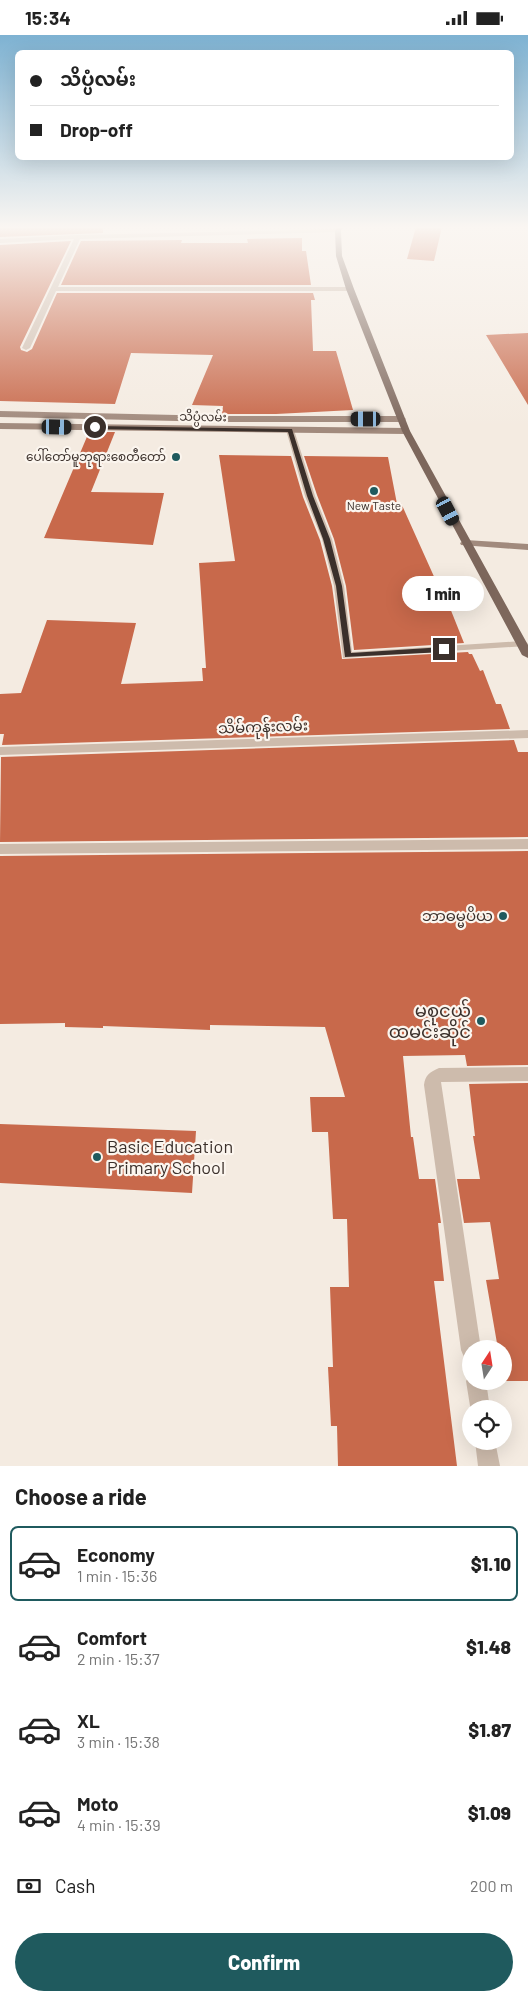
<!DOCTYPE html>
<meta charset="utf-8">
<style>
:root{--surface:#fff;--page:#f6f6f6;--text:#222;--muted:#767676;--line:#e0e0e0;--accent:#1f5a5e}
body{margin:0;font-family:Barlow,"Noto Sans Myanmar",sans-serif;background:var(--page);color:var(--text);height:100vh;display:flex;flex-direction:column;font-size:19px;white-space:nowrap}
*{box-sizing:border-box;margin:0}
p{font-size:16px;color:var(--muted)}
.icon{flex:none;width:28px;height:28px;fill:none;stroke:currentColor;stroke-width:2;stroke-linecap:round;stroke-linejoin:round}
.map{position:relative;height:1431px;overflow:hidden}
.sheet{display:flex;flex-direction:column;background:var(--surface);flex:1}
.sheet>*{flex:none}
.hud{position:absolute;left:15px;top:15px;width:499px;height:110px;border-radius:8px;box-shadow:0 5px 20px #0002;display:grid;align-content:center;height:110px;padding:0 15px;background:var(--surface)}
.needle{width:32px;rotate:12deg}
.fabs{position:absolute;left:462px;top:1305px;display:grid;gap:10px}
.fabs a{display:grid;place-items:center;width:50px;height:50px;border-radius:50%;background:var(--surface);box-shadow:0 5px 20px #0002;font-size:25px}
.end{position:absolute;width:22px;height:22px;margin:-11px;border:6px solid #3b302b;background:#fff;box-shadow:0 0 0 2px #fff}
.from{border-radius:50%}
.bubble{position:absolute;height:35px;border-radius:18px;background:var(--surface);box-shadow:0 5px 20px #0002;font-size:16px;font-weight:800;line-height:35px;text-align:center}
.car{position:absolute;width:15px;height:30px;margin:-15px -8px;border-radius:6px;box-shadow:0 0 4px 1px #0007;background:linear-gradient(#222 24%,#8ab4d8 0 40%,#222 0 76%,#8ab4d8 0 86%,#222 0)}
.hud b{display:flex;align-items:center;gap:18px;height:48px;font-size:19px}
.hud b+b{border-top:1px solid var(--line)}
.hud i{width:12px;height:12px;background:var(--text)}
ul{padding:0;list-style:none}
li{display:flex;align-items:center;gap:15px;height:75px;margin:0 10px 8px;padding:0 5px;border:2px solid transparent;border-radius:8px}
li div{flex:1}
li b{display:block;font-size:19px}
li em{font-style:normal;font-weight:800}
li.active{border-color:var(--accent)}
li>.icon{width:45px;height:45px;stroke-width:1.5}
h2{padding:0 15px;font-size:22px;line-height:60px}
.pay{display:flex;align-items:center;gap:12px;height:55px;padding:0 15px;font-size:19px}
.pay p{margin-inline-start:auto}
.action{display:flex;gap:10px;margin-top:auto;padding:10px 15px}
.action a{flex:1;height:58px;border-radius:30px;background:var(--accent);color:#fff;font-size:20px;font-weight:800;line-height:58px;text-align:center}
.status{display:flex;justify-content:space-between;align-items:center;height:35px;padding:0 25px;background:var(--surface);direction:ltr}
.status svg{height:14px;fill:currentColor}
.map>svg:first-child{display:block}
</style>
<div class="status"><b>15:34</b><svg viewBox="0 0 49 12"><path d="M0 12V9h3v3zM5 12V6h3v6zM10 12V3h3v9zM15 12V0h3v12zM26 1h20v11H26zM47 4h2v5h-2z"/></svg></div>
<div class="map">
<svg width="528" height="1431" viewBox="0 0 528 1431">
<rect width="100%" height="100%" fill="#f4ebe1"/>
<!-- building -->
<path fill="#c8694b" d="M0,192H103V198L0,202Z
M416,192H442L434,226L407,224Z
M302,203V216H306L311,250H61L81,206L182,205L181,208H248L247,204Z
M71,206L20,312L21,315L27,317L32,314L57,258H313L315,265H311L313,316H336L353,375L276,379H222L223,371L192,370L213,320L131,318L115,369L0,366V210Z
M528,298V370L486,300Z
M89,397H115L91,457L164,458L153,510L44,503Z
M219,420L291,421L303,462L320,505L332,551L342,624L468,617L469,619H472L480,636L483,635L496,669H501L510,694L2,710L4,699H0V659L21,658L47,585L136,588L121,649L203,646L202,633H206L199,528L235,526Z
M304,421L388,422L397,469L401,468L436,546L446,563L464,608L354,615L346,551L334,504L317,460Z
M514,705L518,717H528V802L0,807L1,722Z
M528,816V1030L467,1031L465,1020L403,1021L411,1102H413L419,1144H435L441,1188H438L444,1246H434L457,1431H338L337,1391H331L328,1332H333L330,1252H349L347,1184H333L328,1097H312L310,1062H345L325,992L210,990V995L103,991V993L65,992V988L0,989V821Z
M528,1048V1346H503L504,1314H498L486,1245L499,1244L490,1187L464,1188L457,1144H480L473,1101H475L469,1049Z
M0,1089L196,1096L192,1158L0,1148Z"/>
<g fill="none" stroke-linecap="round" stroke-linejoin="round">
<!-- lane -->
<path fill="#cdbbac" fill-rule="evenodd" d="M290,392L294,395L315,461L332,504L344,551L352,617L522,606L526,607L528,609L526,611L343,623L334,551L322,504L305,461L286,395Z"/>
<!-- street -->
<path fill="#cdbbac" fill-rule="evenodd" d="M338,194L341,196L340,197L80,204L58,252H350L354,254L350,256H56L30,313L26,315L22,313L74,204L0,208V204L78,200Z
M528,695V703L0,720V712Z
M528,804V814L0,819V809Z
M528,1032V1046L441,1047L481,1314H471V1324L464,1322L461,1315L424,1050C425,1040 430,1037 439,1033Z
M471,1338V1346H486L490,1374H471V1377L466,1346Z
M475,1406H495L500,1431H478Z"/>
<!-- secondary -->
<path fill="#a18a7d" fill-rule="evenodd" d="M0,376L221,381H402L406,384L402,387H221L0,382Z
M0,388L406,393L410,396L406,399L0,394Z
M465,505L528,509V515L461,510L460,508Z"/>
<!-- primary -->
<path fill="#7d675c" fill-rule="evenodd" d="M337,192H343L341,196L342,221L354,254L410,396L528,610V623L522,620L402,396L346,254L336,221L335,196Z"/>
</g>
<!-- sky -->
<linearGradient id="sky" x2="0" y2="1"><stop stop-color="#7eb2d2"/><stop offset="0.49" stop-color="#faf6f2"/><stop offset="1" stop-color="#faf6f2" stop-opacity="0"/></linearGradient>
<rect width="528" height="392" fill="url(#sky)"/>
<!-- route -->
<path fill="#3b302b" d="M95,391L292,394L313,461L330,504L342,551L351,618L444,612L448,614L444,617L345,622L336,551L323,504L307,461L288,397L93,394Z"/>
<!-- markers -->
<g fill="#1f5a5e" stroke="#fbf5ee" stroke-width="2">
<circle cx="176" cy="422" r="5"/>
<circle cx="374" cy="456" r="5"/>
<circle cx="503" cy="881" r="5"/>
<circle cx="481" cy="986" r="5"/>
<circle cx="97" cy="1122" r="5"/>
</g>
<g text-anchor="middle" stroke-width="4.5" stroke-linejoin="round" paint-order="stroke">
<!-- far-street labels -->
<g font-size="12" fill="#3b302b" stroke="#fbf5ee">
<text transform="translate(203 382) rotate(1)" y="4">သိပ္ပံလမ်း</text>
</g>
<!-- far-poi labels -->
<g font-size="12" fill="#3b302b" stroke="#fbf5ee" text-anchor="end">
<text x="166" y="426">ပေါ်တော်မူဘုရားစေတီတော်</text>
<text x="374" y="475" text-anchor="middle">New Taste</text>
</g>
<!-- street labels -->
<g font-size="15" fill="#3b302b" stroke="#fbf5ee">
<text transform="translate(263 692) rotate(-2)" y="5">သိမ်ကုန်းလမ်း</text>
</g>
<!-- poi labels -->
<g font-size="15" fill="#3b302b" stroke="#fbf5ee" text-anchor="end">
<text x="493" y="886">ဘာဓမ္မပိယ</text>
</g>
<!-- near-poi labels -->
<g font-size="18" fill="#3b302b" stroke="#fbf5ee" text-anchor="end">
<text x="471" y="982">မစုငယ်<tspan x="471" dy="21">ထမင်းဆိုင်</tspan></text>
<text x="107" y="1118" text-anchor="start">Basic Education<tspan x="107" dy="21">Primary School</tspan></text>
</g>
</g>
</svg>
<div class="fabs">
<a><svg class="needle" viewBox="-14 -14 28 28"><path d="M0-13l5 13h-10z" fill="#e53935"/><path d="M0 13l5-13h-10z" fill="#767676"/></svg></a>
<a><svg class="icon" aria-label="locate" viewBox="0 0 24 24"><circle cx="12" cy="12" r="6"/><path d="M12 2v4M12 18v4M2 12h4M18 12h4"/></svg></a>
</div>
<i class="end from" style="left:95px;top:392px"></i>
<i class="end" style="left:444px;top:614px"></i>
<div class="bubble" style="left:402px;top:541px;width:82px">1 min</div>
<i class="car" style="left:366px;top:384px;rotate:270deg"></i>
<i class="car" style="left:57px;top:392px;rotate:91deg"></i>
<i class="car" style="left:448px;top:476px;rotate:152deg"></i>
<div class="hud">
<b><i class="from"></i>သိပ္ပံလမ်း</b>
<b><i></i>Drop-off</b>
</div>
</div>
<section class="sheet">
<h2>Choose a ride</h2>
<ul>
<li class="active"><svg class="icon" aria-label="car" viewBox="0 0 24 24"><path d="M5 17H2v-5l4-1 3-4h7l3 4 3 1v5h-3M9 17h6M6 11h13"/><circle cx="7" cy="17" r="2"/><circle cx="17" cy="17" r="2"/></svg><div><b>Economy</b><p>1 min · 15:36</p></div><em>$1.10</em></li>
<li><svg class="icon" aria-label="car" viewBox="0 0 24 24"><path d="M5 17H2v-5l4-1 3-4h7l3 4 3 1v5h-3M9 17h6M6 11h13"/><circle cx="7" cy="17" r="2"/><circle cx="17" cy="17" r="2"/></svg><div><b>Comfort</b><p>2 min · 15:37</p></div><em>$1.48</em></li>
<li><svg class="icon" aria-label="car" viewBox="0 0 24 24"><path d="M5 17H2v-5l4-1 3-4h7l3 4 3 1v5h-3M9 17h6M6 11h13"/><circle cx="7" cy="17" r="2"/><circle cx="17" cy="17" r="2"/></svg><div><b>XL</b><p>3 min · 15:38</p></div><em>$1.87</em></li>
<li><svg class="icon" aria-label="car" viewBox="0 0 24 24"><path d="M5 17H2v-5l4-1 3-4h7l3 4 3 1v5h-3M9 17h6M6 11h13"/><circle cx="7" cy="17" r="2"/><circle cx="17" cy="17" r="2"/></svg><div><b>Moto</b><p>4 min · 15:39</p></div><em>$1.09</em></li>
</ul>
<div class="pay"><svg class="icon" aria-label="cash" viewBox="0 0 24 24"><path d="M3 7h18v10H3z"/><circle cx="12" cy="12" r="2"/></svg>Cash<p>200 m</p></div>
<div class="action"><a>Confirm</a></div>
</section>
